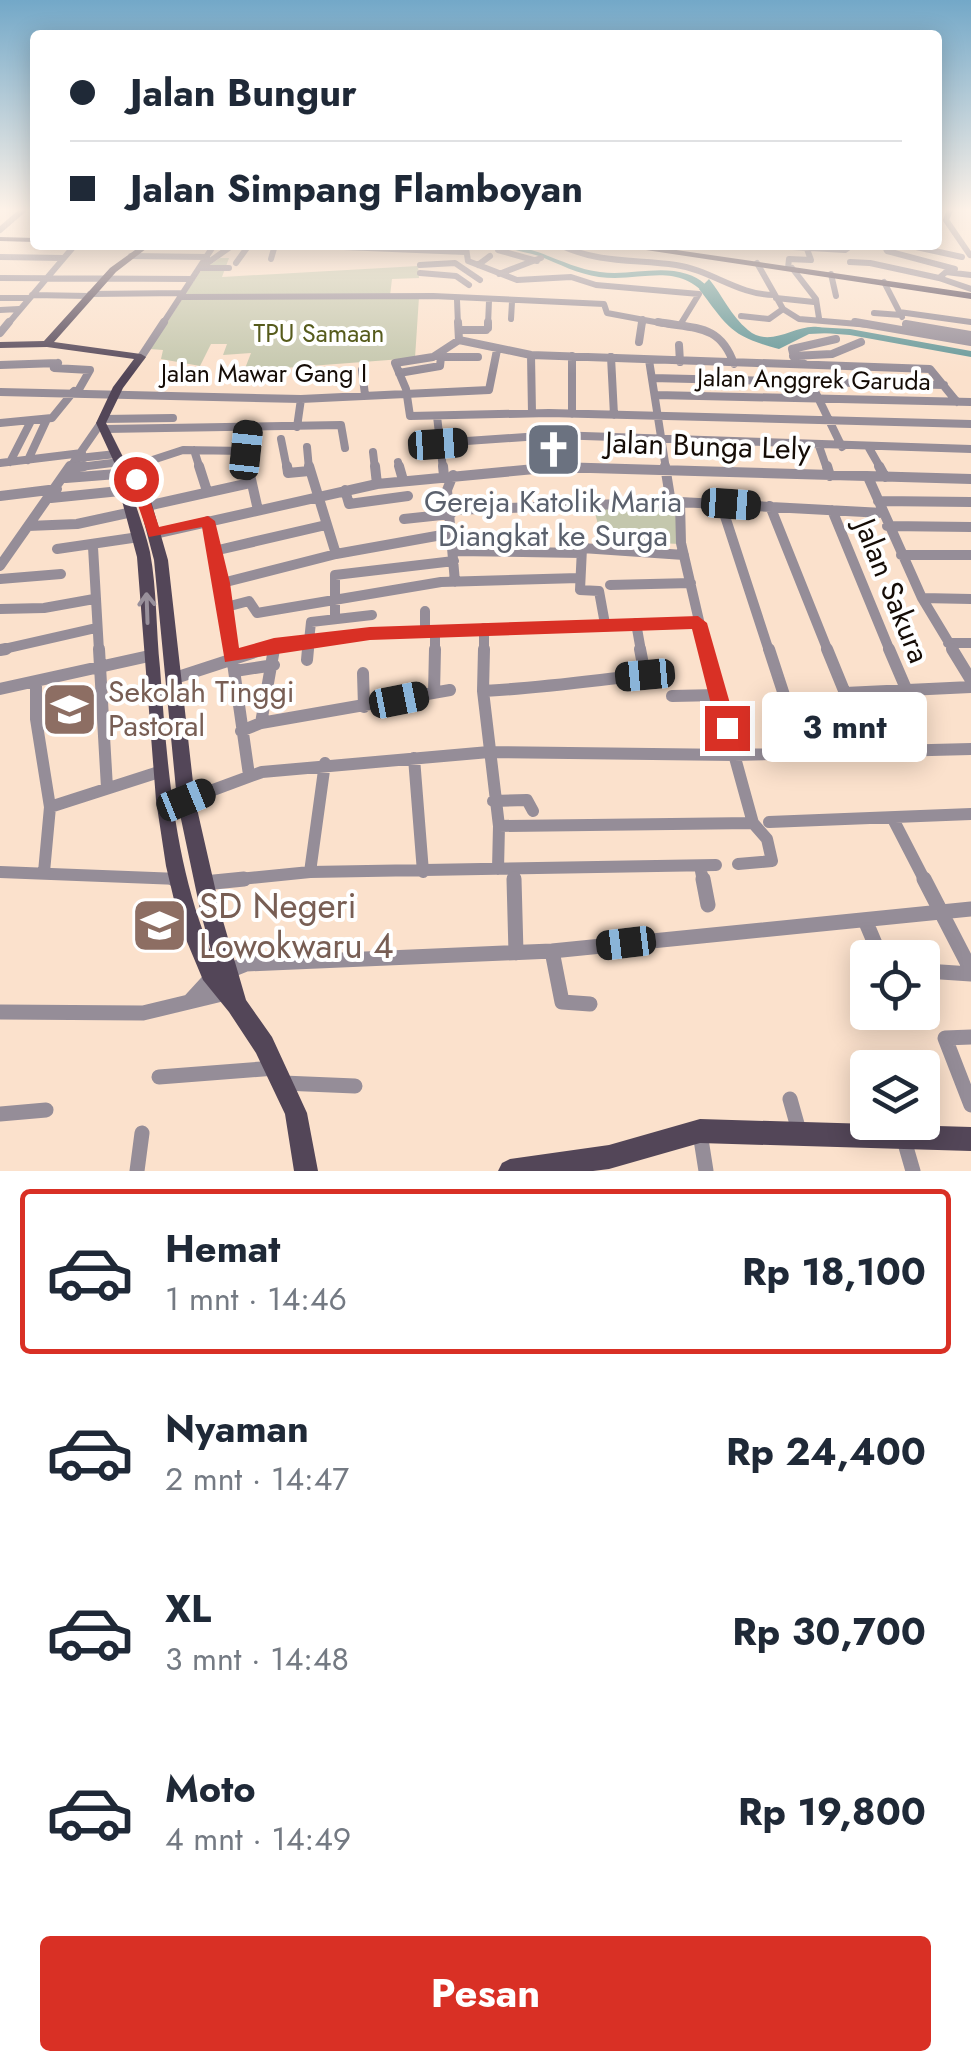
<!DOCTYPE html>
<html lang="id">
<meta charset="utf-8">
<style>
:root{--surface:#fff;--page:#f6f6f7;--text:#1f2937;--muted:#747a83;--line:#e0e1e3;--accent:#d93025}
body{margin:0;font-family:Jost,sans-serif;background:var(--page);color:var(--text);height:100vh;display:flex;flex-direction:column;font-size:38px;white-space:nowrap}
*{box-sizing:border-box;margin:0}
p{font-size:32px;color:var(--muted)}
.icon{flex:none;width:55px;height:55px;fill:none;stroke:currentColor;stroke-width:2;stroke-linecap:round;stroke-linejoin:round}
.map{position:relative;height:1171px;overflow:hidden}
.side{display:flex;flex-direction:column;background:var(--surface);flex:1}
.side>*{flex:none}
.guide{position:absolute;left:30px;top:30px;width:912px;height:220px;border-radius:10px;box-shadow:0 5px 25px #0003;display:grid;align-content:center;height:220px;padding:0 40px;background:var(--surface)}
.buttons{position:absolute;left:850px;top:940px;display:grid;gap:20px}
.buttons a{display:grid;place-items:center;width:90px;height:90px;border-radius:10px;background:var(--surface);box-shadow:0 5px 25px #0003;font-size:50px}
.end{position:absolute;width:45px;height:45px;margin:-22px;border:12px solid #d93025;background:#fff;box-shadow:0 0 0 5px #fff}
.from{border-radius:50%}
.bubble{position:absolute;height:70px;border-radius:10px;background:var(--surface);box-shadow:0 5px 25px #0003;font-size:32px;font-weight:700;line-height:70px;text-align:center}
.car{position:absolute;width:30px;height:60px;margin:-30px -15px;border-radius:12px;box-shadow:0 0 8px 2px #0007;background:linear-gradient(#222 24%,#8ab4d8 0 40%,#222 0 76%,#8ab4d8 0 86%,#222 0)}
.guide b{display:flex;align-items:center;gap:35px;height:95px;font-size:38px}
.guide b+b{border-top:2px solid var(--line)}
.guide i{width:25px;height:25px;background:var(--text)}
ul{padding:18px 0 0;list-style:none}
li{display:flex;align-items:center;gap:30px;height:165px;margin:0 20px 15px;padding:0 20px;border:5px solid transparent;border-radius:10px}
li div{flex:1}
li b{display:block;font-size:38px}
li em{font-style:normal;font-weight:700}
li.on{border-color:var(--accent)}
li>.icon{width:90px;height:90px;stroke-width:1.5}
.action{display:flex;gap:20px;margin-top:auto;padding:20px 40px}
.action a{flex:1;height:115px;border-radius:10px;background:var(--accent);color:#fff;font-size:40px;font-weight:700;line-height:115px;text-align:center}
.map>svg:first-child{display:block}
</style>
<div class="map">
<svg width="971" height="1171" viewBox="0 0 971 1171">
<rect width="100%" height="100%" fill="#fbe1cc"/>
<!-- green -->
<path fill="#c4c7ad" d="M220,258H229L222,277L418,266L419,278L392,279L390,296H184L200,272Z
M419,297L415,358L244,371L251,353L223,355L227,344H211L200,366L161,359L163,350L150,349L183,298Z
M677,505L679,544L602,540L594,509Z"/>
<!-- water -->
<path fill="#649798" d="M709,279C723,296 730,315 748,330C775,353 805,312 831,333L809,334L779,349C730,336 728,327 699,289Z"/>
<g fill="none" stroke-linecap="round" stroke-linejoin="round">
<!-- river -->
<path fill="#649798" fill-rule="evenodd" d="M501,245C537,245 565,268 600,272C629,276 659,265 687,274C701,278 709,287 717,298L710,300C678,259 642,283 599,277C578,274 559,264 539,256C526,252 512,250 501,245Z
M814,327L850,329L971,351V357L850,335L811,332V328Z"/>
<!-- minor-far4 -->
<path stroke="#958d98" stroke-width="6" d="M938,210V216
M950,210L946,220L970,255
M0,230L23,210
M295,245L465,252
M460,245L466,248L468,261L517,280L571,277L596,285L699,294L680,325
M560,245C600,264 634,259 676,265C711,270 738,295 774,295
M756,245L845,250L852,245
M884,245L887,251L955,269
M907,245L962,257
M498,250L537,261
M131,256L207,257
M0,257L63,258
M271,259L275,245
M850,262L869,263
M236,263L249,245
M870,263L939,278L946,272L971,275
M206,264L233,245
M420,265L455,263L480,280
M478,265L490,256
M201,268H229
M788,268L789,259L811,260L807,249
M792,268L816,299L819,318
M420,273L456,276L469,285
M499,274L541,258
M831,274L836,296
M0,278L192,279
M939,278L971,289
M884,282L902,317
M90,294L183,293
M32,295L89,296
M180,297L433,296L604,304L607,313L671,325
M0,298H29
M776,298L814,302
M457,300L458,325
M783,309L799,319L870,325
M0,310L19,309
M899,312L971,322
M874,313L901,315
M741,316L769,319L783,309L757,263
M511,319L512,302
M906,324L911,325
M7,325L75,245
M162,325L214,245
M488,325L489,301
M642,325L643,319"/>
<!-- minor-far3 -->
<path stroke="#958d98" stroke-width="8" d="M458,322L459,340
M658,322C696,329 720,324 734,364
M855,322L971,342
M906,324L971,335
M488,328V322
M459,330H486
M0,333L9,322
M459,340L433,357L395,363L406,389L410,416L549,413L971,424
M459,340L531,355L930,369L957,402
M639,342L642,322
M679,345L680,362
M531,355L532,413
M572,356V414
M793,356L832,354L861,342
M141,357L164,322
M439,357H478
M611,357L614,415
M649,360L666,469
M58,363L54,368L90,370L78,391
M805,364L795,361L792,349L836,339
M0,365L58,363
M362,370L365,395
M399,373L440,366L441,357
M808,377L842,447
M652,378L944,385
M0,392L301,399L489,390L497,350
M656,395L971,402
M437,416L443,469
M103,419L173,418
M0,423L52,418L74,391
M297,427L301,399
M105,429L341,425L345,448
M248,430L245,451L249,469
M281,439L287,469
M438,443L554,435L971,449
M819,446L827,469
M307,447L309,469
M869,448L881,469
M194,450L200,469
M373,452L375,469
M79,458L116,454
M28,460L47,419
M10,462L31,421
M398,462L400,469
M0,463L82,453
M72,468L120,462
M69,469L101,423
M125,469L183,450L245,451
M535,469H625"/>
<!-- minor-far2 -->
<path stroke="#958d98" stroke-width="10" d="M199,466L207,491
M248,466L258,510
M287,466L288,473L309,471
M309,466L336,554
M375,466L377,484
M399,466L403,480
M443,466L444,476
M665,466L671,503
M827,466L830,476
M879,466L885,477
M72,468L84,466
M125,469L133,466
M453,475L447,490L455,582
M868,477L922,598L954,651
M66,478L117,474
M345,490L349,504L408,496
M0,496L57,489
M51,498L130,490
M878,501L971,502
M680,502L681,543L706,651
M721,504L769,651
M147,506L250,483
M770,506L828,651
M451,510L680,502L883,513
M832,510L890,651
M404,519L451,514
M208,521L232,651
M28,526L77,524L132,512
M887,526L971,527
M154,534L377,484L556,467L971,479
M93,547L99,651
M57,549L139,537
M214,551L326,525
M455,551L581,553
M901,555H971
M0,566L70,466
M0,579L61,574
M222,583L336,554L453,533
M610,585L691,583
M922,598L971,599
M226,607L249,601L257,613L441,582L579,578
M0,609L44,608L94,599
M425,611V631
M335,619V575L454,561
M636,623L641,651
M605,624L599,591L580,590L582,548L684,555
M948,643H971
M0,650L96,628
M256,651L370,634L699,623
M274,651L275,645
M308,651L311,622L372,615
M435,651V631
M484,651V628"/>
<!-- minor-far1 -->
<path stroke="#958d98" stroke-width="12" d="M99,649L107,788
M231,649L249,775
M484,649L483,691L499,826L753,823
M640,649L645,675
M705,649L753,823L767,839L772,861L738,864
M769,649L803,753
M827,649L845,693L971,687
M889,649L907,691
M952,649L971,680
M0,650L6,649
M307,660L308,649
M235,671L274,665
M363,673L364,707
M172,679L264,649
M36,682V719L50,807L44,872
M0,689L149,656
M483,691C544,688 602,679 663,673
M434,693L435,649
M672,696L719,695
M261,723L274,649
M241,731L261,723L450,690
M414,758L423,872
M186,800L262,772L489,752L734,755L971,749
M493,801L527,800L533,811
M50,807L162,771
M893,819L925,881
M769,822L971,814
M700,866L703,881
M498,869L499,826
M514,869V881
M0,872L179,879
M310,872L325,763
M220,881L310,872L716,865"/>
<!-- minor -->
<path stroke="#958d98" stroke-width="15" d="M174,879H179
M514,879L516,953
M703,879L708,905
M924,879L971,970
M204,883L244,879
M865,920L881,958
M552,951L562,1002L590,1004
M926,971L971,974
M189,1002L211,978L246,964L552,951L971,909
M0,1012L143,1013L226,993
M971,1037L945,1038L971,1105
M159,1077L275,1068
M283,1083L355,1086
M790,1099L799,1131
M0,1114L46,1110
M700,1133L706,1171
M904,1140L913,1171
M137,1171L142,1133"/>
<!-- major -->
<path fill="#534658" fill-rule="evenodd" d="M0,237L35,238V242L0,241Z
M142,245H151L116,272L54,342L141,354L146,357L123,388L106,423L125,461L147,487L168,560L195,800L221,914L246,1000L272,1037L307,1113L318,1171H294L285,1114L256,1053L229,1012L203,980L180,925L166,866L156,800L137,557L118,486L124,474L114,462L96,423L113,387L134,359L47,347L0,348V342L44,341L110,268ZM131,483L135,488L154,560L177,800L201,914L212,954C174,865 167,763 160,668C156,630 157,590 150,552C145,530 136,508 130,486Z
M622,245H642L971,293V299L626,247Z
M700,1119L971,1127V1151L700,1143L609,1169L593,1171H498L502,1163L510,1159L609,1145Z"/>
</g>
<!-- one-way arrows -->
<defs><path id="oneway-shaft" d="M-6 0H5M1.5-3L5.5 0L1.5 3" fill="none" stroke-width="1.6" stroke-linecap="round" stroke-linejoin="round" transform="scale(2.5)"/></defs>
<use stroke="#98909b" href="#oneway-shaft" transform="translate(147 608) rotate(-92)"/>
<!-- sky -->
<linearGradient id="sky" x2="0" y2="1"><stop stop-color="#73a8c8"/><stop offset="0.56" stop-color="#fdf2e8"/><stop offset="1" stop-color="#fdf2e8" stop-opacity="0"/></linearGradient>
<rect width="971" height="374" fill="url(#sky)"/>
<!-- route -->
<path fill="#d93025" d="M136,475L143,479L159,527L208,516L215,521L230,583L239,648L274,638L370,627L698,616L707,623L737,728L727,736L717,728L692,629L370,640L225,662L202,527L149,537L129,479Z"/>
<!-- icons -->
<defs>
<symbol id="church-square" viewBox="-11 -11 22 22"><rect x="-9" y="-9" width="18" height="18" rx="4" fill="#6b7280" stroke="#fff"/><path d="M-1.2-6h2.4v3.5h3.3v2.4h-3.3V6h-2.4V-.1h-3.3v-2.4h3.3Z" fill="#fff"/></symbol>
<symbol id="university-square" viewBox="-11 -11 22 22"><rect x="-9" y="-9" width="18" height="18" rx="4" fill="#8d6e63" stroke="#fff"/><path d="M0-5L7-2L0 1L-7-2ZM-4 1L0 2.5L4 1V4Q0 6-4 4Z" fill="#fff"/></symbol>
<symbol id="school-square" viewBox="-11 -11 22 22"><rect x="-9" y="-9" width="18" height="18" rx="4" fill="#8d6e63" stroke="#fff"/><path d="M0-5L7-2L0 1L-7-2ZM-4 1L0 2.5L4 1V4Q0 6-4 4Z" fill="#fff"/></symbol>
</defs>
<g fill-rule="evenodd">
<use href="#church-square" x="522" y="418" width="63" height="63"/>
<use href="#university-square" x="38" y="678" width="63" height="63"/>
<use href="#school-square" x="128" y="894" width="63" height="63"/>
</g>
<g text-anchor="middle" stroke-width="8" stroke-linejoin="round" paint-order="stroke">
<!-- far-park labels -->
<g font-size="25" fill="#565b1c" stroke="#fff">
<text x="319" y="342">TPU Samaan</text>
</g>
<!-- far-street labels -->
<g font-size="25" fill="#150c06" stroke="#fff">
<text x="264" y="382">Jalan Mawar Gang I</text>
<text transform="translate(814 379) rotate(1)" y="9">Jalan Anggrek Garuda</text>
</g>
<!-- street labels -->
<g font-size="30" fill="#150c06" stroke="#fff">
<text transform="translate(708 446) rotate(2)" y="10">Jalan Bunga Lely</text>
<text transform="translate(892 591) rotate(68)" y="10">Jalan Sakura</text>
</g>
<!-- worship labels -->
<g font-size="30" fill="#5b616d" stroke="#fff">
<text x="553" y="512">Gereja Katolik Maria<tspan x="553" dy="34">Diangkat ke Surga</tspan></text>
</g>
<!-- education labels -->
<g font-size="30" fill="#785e54" stroke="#fff" text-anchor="start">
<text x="108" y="702">Sekolah Tinggi<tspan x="108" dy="34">Pastoral</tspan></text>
</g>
<!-- near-education labels -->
<g font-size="35" fill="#785e54" stroke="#fff" text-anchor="start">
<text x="199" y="918">SD Negeri<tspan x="199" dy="40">Lowokwaru 4</tspan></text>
</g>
</g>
</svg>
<div class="buttons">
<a><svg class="icon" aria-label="locate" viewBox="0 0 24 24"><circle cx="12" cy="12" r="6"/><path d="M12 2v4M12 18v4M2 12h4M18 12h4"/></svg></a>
<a><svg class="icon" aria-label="layers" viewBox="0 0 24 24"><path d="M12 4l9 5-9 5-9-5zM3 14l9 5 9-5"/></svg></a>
</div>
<i class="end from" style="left:136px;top:479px"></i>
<i class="end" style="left:727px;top:728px"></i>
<div class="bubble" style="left:762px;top:692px;width:165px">3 mnt</div>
<i class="car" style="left:438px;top:444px;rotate:86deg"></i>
<i class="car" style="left:246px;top:450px;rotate:6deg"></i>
<i class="car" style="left:731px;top:504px;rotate:94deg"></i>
<i class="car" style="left:645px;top:675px;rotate:265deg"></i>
<i class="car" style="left:399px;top:700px;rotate:79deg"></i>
<i class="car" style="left:186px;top:800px;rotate:68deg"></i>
<i class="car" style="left:626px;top:943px;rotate:263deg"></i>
<div class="guide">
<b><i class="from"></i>Jalan Bungur</b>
<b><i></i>Jalan Simpang Flamboyan</b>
</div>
</div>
<section class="side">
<ul>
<li class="on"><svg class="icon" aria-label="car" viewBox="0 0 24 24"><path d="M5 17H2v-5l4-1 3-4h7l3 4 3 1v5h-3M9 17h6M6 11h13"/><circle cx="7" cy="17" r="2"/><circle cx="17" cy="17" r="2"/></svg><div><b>Hemat</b><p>1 mnt · 14:46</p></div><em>Rp 18,100</em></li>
<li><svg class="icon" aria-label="car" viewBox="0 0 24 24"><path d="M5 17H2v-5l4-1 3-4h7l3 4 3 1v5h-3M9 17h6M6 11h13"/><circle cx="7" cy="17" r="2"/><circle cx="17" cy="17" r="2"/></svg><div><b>Nyaman</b><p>2 mnt · 14:47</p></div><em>Rp 24,400</em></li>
<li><svg class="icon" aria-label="car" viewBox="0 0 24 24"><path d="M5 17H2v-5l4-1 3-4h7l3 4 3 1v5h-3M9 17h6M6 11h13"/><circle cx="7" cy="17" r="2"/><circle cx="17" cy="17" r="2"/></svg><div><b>XL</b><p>3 mnt · 14:48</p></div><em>Rp 30,700</em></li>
<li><svg class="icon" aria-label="car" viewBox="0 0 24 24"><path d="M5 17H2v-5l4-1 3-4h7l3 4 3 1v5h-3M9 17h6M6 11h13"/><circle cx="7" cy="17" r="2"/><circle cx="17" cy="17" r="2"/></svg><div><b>Moto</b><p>4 mnt · 14:49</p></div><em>Rp 19,800</em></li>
</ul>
<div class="action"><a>Pesan</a></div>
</section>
